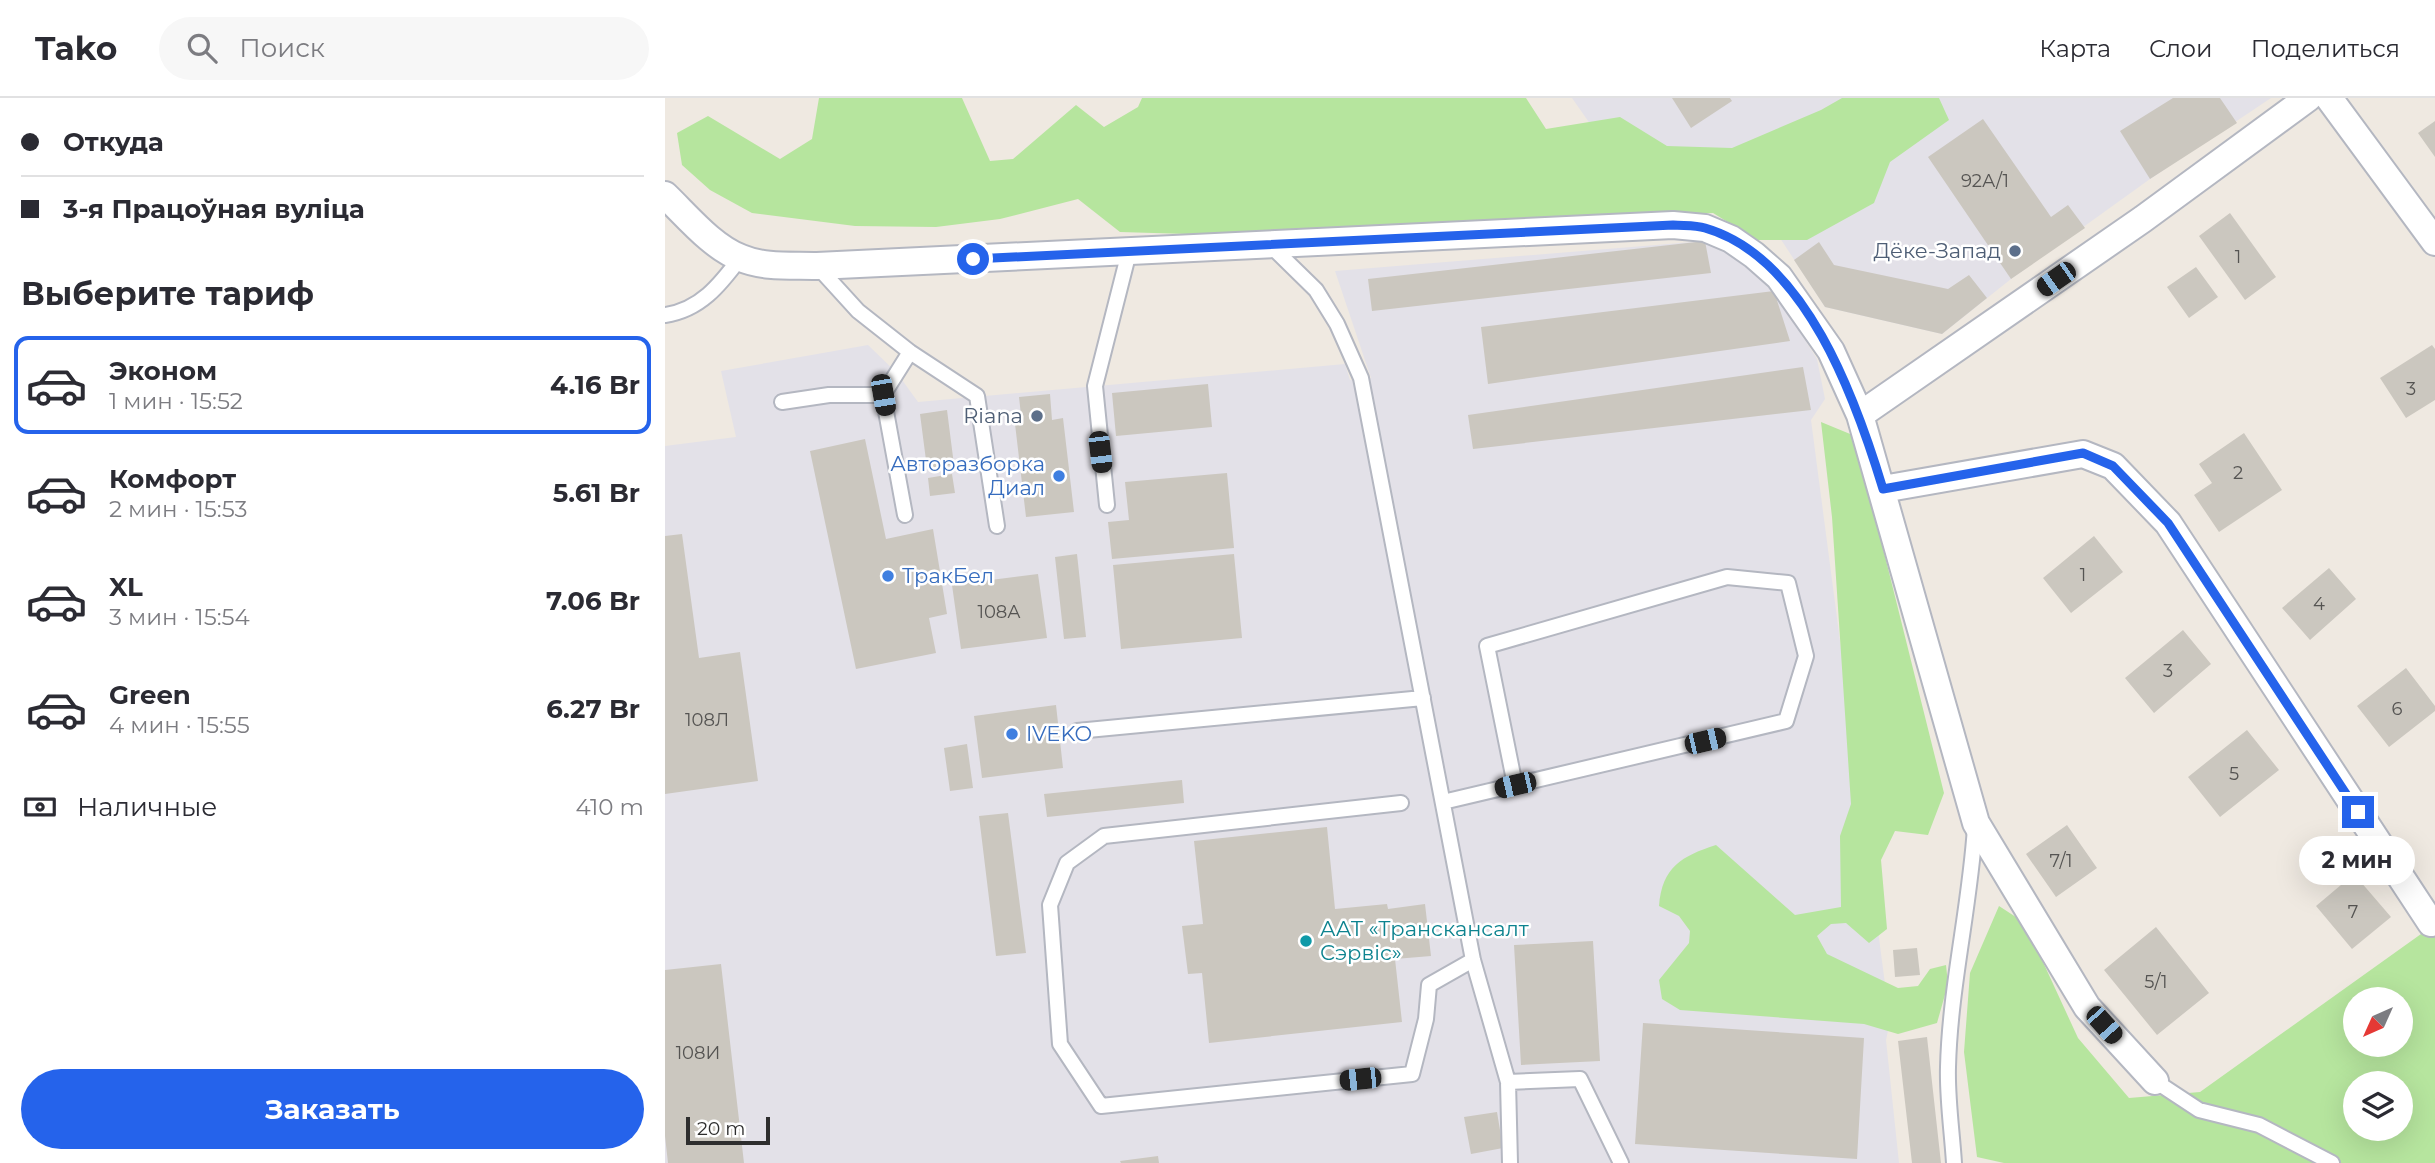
<!DOCTYPE html>
<html lang="ru">
<meta charset="utf-8">
<style>
:root{--surface:#fff;--page:#f7f7f7;--text:#2b2b33;--muted:#7c7c81;--line:#e1e1e2;--accent:#2563eb}
body{margin:0;font-family:Montserrat,sans-serif;background:var(--page);color:var(--text);height:100vh;display:flex;flex-direction:column;font-size:26px;white-space:nowrap}
*{box-sizing:border-box;margin:0}
p{font-size:23px;color:var(--muted)}
.icon{flex:none;width:38px;height:38px;fill:none;stroke:currentColor;stroke-width:2;stroke-linecap:round;stroke-linejoin:round}
.map{position:relative;flex:1;overflow:hidden}
.panel{display:flex;flex-direction:column;background:var(--surface);width:665px}
.panel>*{flex:none}
.hud{display:grid;align-content:center;height:154px;padding:0 21px;background:var(--surface)}
.needle{width:46px;rotate:225deg}
.buttons{position:absolute;left:1678px;top:889px;display:grid;gap:14px}
.buttons a{display:grid;place-items:center;width:70px;height:70px;border-radius:50%;background:var(--surface);box-shadow:0 7px 28px #0002;font-size:35px}
.scale{position:absolute;left:21px;bottom:18px;width:84px;box-sizing:border-box;padding-left:7px;border:4px solid #2e2e2e;border-top:0;font-size:19px;line-height:24px;white-space:nowrap;color:#2e2e2e;-webkit-text-stroke:5px #fff;paint-order:stroke}
.end{position:absolute;width:32px;height:32px;margin:-16px;border:9px solid #2563eb;background:#fff;box-shadow:0 0 0 4px #fff}
.from{border-radius:50%}
.bubble{position:absolute;height:49px;border-radius:24px;background:var(--surface);box-shadow:0 7px 28px #0002;font-size:23px;font-weight:700;line-height:49px;text-align:center}
.car{position:absolute;width:21px;height:42px;margin:-21px -10px;border-radius:9px;box-shadow:0 0 5px 2px #0007;background:linear-gradient(#222 24%,#8ab4d8 0 40%,#222 0 76%,#8ab4d8 0 86%,#222 0)}
.hud b{display:flex;align-items:center;gap:24px;height:66px;font-size:26px}
.hud b+b{border-top:2px solid var(--line)}
.hud i{width:18px;height:18px;background:var(--text)}
ul{padding:0;list-style:none}
li{display:flex;align-items:center;gap:21px;height:98px;margin:0 14px 10px;padding:0 7px;border:4px solid transparent;border-radius:14px}
li div{flex:1}
li b{display:block;font-size:26px}
li em{font-style:normal;font-weight:700}
li.selected{border-color:var(--accent)}
li>.icon{width:63px;height:63px;stroke-width:1.5}
h2{padding:0 21px;font-size:32px;line-height:84px}
.pay{display:flex;align-items:center;gap:18px;height:77px;padding:0 21px;font-size:26px}
.pay p{margin-inline-start:auto}
.cta{display:flex;gap:14px;margin-top:auto;padding:14px 21px}
.cta a{flex:1;height:80px;border-radius:42px;background:var(--accent);color:#fff;font-size:28px;font-weight:700;line-height:80px;text-align:center}
header{display:flex;align-items:center;gap:42px;box-sizing:border-box;height:98px;padding:0 35px;background:var(--surface);border-bottom:2px solid var(--line)}
header strong{font-size:33px}
nav{display:flex;gap:38px;margin-inline-start:auto;font-size:24px}
.search{width:490px;height:63px;background:var(--page);display:flex;align-items:center;gap:18px;box-sizing:border-box;padding:0 24px;border-radius:38px;color:var(--muted);font-size:26px}
main{display:flex;flex:1;min-height:0}
.map>svg:first-child{display:block}
</style>
<header>
<strong>Tako</strong>
<div class="search"><svg class="icon" aria-label="search" viewBox="0 0 24 24"><circle cx="10" cy="10" r="6"/><path d="M15 15l6 6"/></svg>Поиск</div>
<nav><a>Карта</a><a>Слои</a><a>Поделиться</a></nav>
</header>
<main>
<section class="panel">
<div class="hud">
<b><i class="from"></i>Откуда</b>
<b><i></i>3-я Працоўная вуліца</b>
</div>
<h2>Выберите тариф</h2>
<ul>
<li class="selected"><svg class="icon" aria-label="car" viewBox="0 0 24 24"><path d="M5 17H2v-5l4-1 3-4h7l3 4 3 1v5h-3M9 17h6M6 11h13"/><circle cx="7" cy="17" r="2"/><circle cx="17" cy="17" r="2"/></svg><div><b>Эконом</b><p>1 мин · 15:52</p></div><em>4.16 Br</em></li>
<li><svg class="icon" aria-label="car" viewBox="0 0 24 24"><path d="M5 17H2v-5l4-1 3-4h7l3 4 3 1v5h-3M9 17h6M6 11h13"/><circle cx="7" cy="17" r="2"/><circle cx="17" cy="17" r="2"/></svg><div><b>Комфорт</b><p>2 мин · 15:53</p></div><em>5.61 Br</em></li>
<li><svg class="icon" aria-label="car" viewBox="0 0 24 24"><path d="M5 17H2v-5l4-1 3-4h7l3 4 3 1v5h-3M9 17h6M6 11h13"/><circle cx="7" cy="17" r="2"/><circle cx="17" cy="17" r="2"/></svg><div><b>XL</b><p>3 мин · 15:54</p></div><em>7.06 Br</em></li>
<li><svg class="icon" aria-label="car" viewBox="0 0 24 24"><path d="M5 17H2v-5l4-1 3-4h7l3 4 3 1v5h-3M9 17h6M6 11h13"/><circle cx="7" cy="17" r="2"/><circle cx="17" cy="17" r="2"/></svg><div><b>Green</b><p>4 мин · 15:55</p></div><em>6.27 Br</em></li>
</ul>
<div class="pay"><svg class="icon" aria-label="cash" viewBox="0 0 24 24"><path d="M3 7h18v10H3z"/><circle cx="12" cy="12" r="2"/></svg>Наличные<p>410 m</p></div>
<div class="cta"><a>Заказать</a></div>
</section>
<div class="map">
<svg width="1770" height="1065" viewBox="0 0 1770 1065">
<rect width="100%" height="100%" fill="#efe9e1"/>
<!-- industrial -->
<path fill="#e3e1e8" d="M907,0H1606L1485,81L1346,181L1277,236L1160,209L1072,74L956,70Z
M1040,143L1074,161L1109,193L1152,261L1160,301L1146,322L1225,924L1221,942L1234,1065H0V348L71,339L56,273L203,247L232,275L253,304L680,266L685,282L706,280L670,173Z"/>
<!-- green -->
<path fill="#b6e59e" fill-rule="evenodd" d="M154,0H297L325,63L348,61L411,7L439,29L473,9L477,0H861L881,31L955,19L1002,48L1067,50L1156,12L1177,0H1274L1284,22L1225,64L1209,105L1142,142H1092L1048,115L626,139L455,134L413,101L335,121L271,129L190,128L87,115L45,92L17,67L12,35L43,18L115,61L147,41Z
M1156,324L1190,338L1279,695L1263,737L1230,733L1216,762L1222,831L1204,845L1181,825L1166,826L1152,838L1162,856L1233,890L1253,888L1265,871L1281,867L1283,886L1272,925L1233,936L1199,926L1015,912L997,901L994,882L1024,845L1025,833L1014,818L994,808C997,769 1017,758 1051,747L1130,817L1176,809L1175,738L1186,706L1167,419Z
M1334,808L1360,825L1413,940L1464,1000L1535,994L1770,826V1065H1339L1312,1059L1299,954L1305,875ZM1690,901H1736V947H1690ZM1690,985H1736V1031H1690Z"/>
<!-- building -->
<path fill="#cbc7bf" d="M1007,0H1065L1067,3L1026,30Z
M1508,0H1555L1572,25L1485,81L1455,33Z
M1318,21L1386,119L1403,107L1420,130L1346,181L1263,59Z
M1770,23V59L1753,35Z
M1565,115L1611,179L1580,202L1534,138Z
M1040,143L1046,175L707,213L703,181Z
M1154,144L1169,167L1283,191L1304,177L1322,200L1277,236L1160,209L1129,162Z
M1531,169L1553,199L1524,220L1502,189Z
M1109,193L1125,243L823,286L816,229Z
M1767,247L1770,251V302L1741,320L1715,280Z
M1138,269L1146,312L808,351L803,317Z
M543,286L547,329L451,338L447,295Z
M385,296L387,322L398,320L409,414L361,419L350,326H357L354,299Z
M282,312L289,367L262,370L255,316Z
M1579,335L1617,392L1554,434L1529,397L1547,385L1534,366Z
M200,341L221,441L268,431L282,516L264,520L271,555L191,571L145,353Z
M562,375L569,450L447,461L443,424L464,422L460,384Z
M287,376L290,395L265,398L263,380Z
M17,436L34,560L75,554L93,683L0,696V438Z
M1429,438L1458,474L1406,515L1378,480Z
M412,456L421,539L399,541L390,459Z
M569,456L577,540L456,551L448,467Z
M1664,470L1691,501L1645,542L1617,510Z
M373,476L382,540L296,551L287,487Z
M1518,532L1546,566L1489,615L1460,580Z
M1741,570L1770,608V613L1724,649L1692,608Z
M391,607L398,670L317,680L309,618Z
M1582,632L1614,672L1555,719L1523,679Z
M302,646L308,690L285,693L279,650Z
M517,682L519,705L382,719L379,696Z
M343,715L361,855L331,858L314,718Z
M1402,727L1432,770L1391,799L1361,756Z
M662,729L670,811L722,806L723,811L760,806L766,858L730,861L737,924L544,945L537,875L523,876L517,828L538,826L529,743Z
M1689,776L1726,819L1687,851L1651,808Z
M1491,829L1544,895L1492,937L1439,872Z
M928,843L935,963L856,967L849,847Z
M1252,850L1255,877L1230,879L1228,852Z
M56,866L79,1065H3L0,1038V872Z
M978,925L1199,940L1192,1061L970,1046Z
M1262,939L1276,1065H1247L1233,943Z
M832,1014L838,1050L806,1056L799,1019Z
M493,1058L494,1065H456L455,1063Z"/>
<g fill="none" stroke-linecap="round" stroke-linejoin="round">
<defs>
<path id="lane" d="M605,147L651,192L672,226L696,280L808,862L843,984L845,1065
M152,168L193,213L245,254L312,298L332,428
M0,217C35,212 55,187 75,160
M117,304L164,297H218
M442,407L430,288L464,154
M240,417L218,297L245,254
M412,633L758,600
M778,704L1121,623L1141,558L1123,485L1062,479L822,548L850,687
M736,705L439,738L402,765L385,807L395,946L436,1008L747,976L761,921L764,887L808,862
M1490,983L1534,1012L1594,1027L1667,1065
M843,984L915,981L956,1065
M1289,1065C1287,1033 1282,1000 1283,969C1285,888 1305,809 1310,729"/>
<path id="street" d="M1664,0L1770,144
M0,97C22,118 47,149 76,160C99,170 128,167 152,168L1008,127L1040,130L1066,141L1089,157L1114,179L1166,253L1195,317L1311,725L1422,909L1490,983
M1195,317L1478,121L1643,0
M1218,391L1418,356L1448,368L1503,425L1766,825"/>
</defs>
<!-- lane casing -->
<use href="#lane" stroke="#b4b7c1" stroke-width="18"/>
<!-- street casing -->
<use href="#street" stroke="#b4b7c1" stroke-width="30"/>
<!-- lane -->
<use href="#lane" stroke="#fff" stroke-width="14"/>
<!-- street -->
<use href="#street" stroke="#fff" stroke-width="26"/>
</g>
<g fill="none" stroke-linecap="round" stroke-linejoin="round">
<!-- route -->
<path stroke="#2563eb" stroke-width="9" d="M308,161L1008,127C1019,128 1030,127 1040,130C1141,159 1191,302 1218,391L1418,355L1448,368L1503,425L1693,714"/>
</g>
<!-- markers -->
<g fill="#5c6f8a" stroke="#fff" stroke-width="2.5">
<circle cx="1350" cy="153" r="7"/>
<circle cx="372" cy="318" r="7"/>
</g>
<g fill="#3f7fe0" stroke="#fff" stroke-width="2.5">
<circle cx="394" cy="378" r="7"/>
<circle cx="223" cy="478" r="7"/>
<circle cx="347" cy="636" r="7"/>
</g>
<circle fill="#0f9aa8" stroke="#fff" stroke-width="2.5" cx="641" cy="843" r="7"/>
<g text-anchor="middle" stroke-width="5" stroke-linejoin="round" paint-order="stroke">
<!-- number labels -->
<g font-size="18" fill="#555452">
<text x="1320" y="89">92А/1</text>
<text x="1573" y="165">1</text>
<text x="1746" y="297">3</text>
<text x="1573" y="381">2</text>
<text x="1418" y="483">1</text>
<text x="1654" y="512">4</text>
<text x="334" y="520">108А</text>
<text x="1503" y="579">3</text>
<text x="1732" y="617">6</text>
<text x="42" y="628">108Л</text>
<text x="1569" y="682">5</text>
<text x="1396" y="769">7/1</text>
<text x="1688" y="820">7</text>
<text x="1491" y="890">5/1</text>
<text x="33" y="961">108И</text>
</g>
<!-- service labels -->
<g font-size="21" fill="#4e5e75" stroke="#fff" text-anchor="end">
<text x="1336" y="160">Дёке-Запад</text>
<text x="358" y="325">Riana</text>
</g>
<!-- shop labels -->
<g font-size="21" fill="#366cbe" stroke="#fff" text-anchor="start">
<text x="380" y="373" text-anchor="end">Авторазборка<tspan x="380" dy="24">Диал</tspan></text>
<text x="237" y="485">ТракБел</text>
<text x="361" y="643">IVEKO</text>
</g>
<!-- culture labels -->
<g font-size="21" fill="#0d838f" stroke="#fff" text-anchor="start">
<text x="655" y="838">ААТ «Транскансалт<tspan x="655" dy="24">Сэрвіс»</tspan></text>
</g>
</g>
</svg>
<div class="buttons">
<a><svg class="needle" viewBox="-14 -14 28 28"><path d="M0-13l5 13h-10z" fill="#e53935"/><path d="M0 13l5-13h-10z" fill="#7c7c81"/></svg></a>
<a><svg class="icon" aria-label="layers" viewBox="0 0 24 24"><path d="M12 4l9 5-9 5-9-5zM3 14l9 5 9-5"/></svg></a>
</div>
<div class="scale">20 m</div>
<i class="end from" style="left:308px;top:161px"></i>
<i class="end" style="left:1693px;top:714px"></i>
<div class="bubble" style="left:1634px;top:738px;width:116px">2 мин</div>
<i class="car" style="left:1391px;top:181px;rotate:235deg"></i>
<i class="car" style="left:218px;top:297px;rotate:170deg"></i>
<i class="car" style="left:435px;top:354px;rotate:173deg"></i>
<i class="car" style="left:1040px;top:643px;rotate:77deg"></i>
<i class="car" style="left:850px;top:687px;rotate:257deg"></i>
<i class="car" style="left:1439px;top:927px;rotate:138deg"></i>
<i class="car" style="left:695px;top:981px;rotate:264deg"></i>
</div>
</main>
